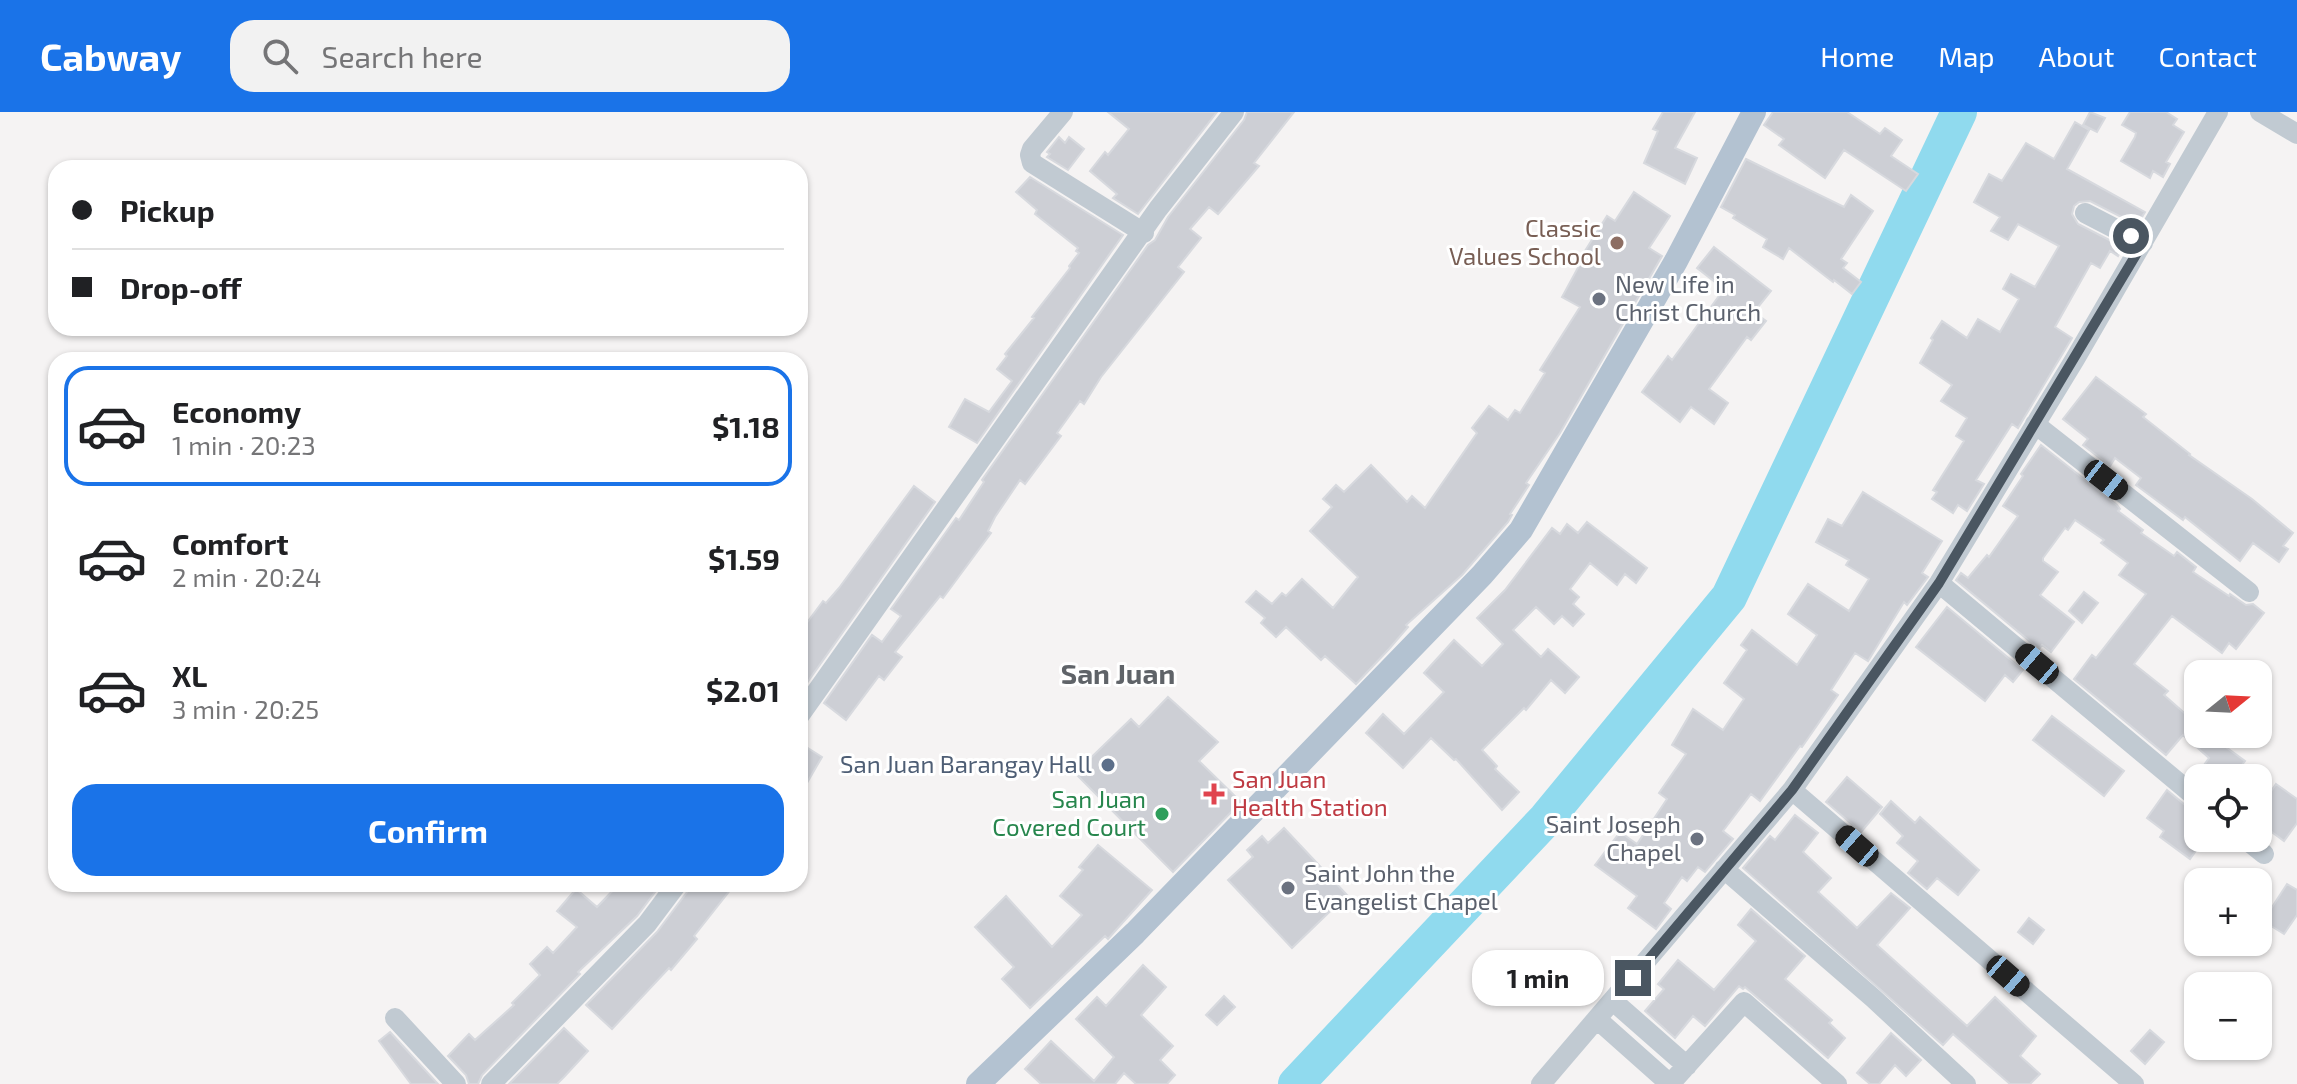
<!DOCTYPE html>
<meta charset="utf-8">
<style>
:root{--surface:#fff;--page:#f2f2f2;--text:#202124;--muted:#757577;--line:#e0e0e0;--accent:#1a73e8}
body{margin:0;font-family:"Exo 2",sans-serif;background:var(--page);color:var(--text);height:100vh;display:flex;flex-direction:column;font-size:30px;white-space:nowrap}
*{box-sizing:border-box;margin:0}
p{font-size:26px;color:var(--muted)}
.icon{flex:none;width:44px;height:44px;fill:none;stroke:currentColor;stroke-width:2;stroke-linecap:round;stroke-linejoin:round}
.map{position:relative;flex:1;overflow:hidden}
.sheet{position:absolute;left:48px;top:240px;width:760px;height:540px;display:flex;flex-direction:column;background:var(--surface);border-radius:24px;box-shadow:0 2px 6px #0004}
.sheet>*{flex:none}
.guide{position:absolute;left:48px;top:48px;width:760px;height:176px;border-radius:24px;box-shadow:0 2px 6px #0004;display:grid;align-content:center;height:176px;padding:0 24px;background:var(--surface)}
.needle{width:52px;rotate:72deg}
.controls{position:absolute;left:2184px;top:548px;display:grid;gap:16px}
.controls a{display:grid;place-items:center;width:88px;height:88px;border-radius:16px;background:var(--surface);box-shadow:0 2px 6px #0004;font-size:40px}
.end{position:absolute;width:36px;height:36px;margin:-18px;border:10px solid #4a5661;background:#fff;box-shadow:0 0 0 4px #fff}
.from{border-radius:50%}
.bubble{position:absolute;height:56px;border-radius:24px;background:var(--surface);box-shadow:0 2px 6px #0004;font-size:26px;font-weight:700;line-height:56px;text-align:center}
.car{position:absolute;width:24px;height:48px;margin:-24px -12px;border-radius:10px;box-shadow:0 0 6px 2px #0007;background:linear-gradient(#222 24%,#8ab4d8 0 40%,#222 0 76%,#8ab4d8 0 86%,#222 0)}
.guide b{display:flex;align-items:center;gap:28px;height:76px;font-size:30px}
.guide b+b{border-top:2px solid var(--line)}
.guide i{width:20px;height:20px;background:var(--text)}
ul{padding:14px 0 0;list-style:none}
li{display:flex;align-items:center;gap:24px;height:120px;margin:0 16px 12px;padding:0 8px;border:4px solid transparent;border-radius:24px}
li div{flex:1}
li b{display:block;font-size:30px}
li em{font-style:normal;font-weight:700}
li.selected{border-color:var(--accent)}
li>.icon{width:72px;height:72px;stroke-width:1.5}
.cta{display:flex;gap:16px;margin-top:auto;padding:16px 24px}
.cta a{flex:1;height:92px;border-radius:24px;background:var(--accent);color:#fff;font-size:32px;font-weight:700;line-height:92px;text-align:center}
header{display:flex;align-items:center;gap:48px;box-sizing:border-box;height:112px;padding:0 40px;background:var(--accent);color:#fff}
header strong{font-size:38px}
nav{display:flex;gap:44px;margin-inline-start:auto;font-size:28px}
.search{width:560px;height:72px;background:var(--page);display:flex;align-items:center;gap:20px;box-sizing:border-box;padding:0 28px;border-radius:24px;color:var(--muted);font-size:30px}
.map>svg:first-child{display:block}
</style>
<header>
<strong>Cabway</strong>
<div class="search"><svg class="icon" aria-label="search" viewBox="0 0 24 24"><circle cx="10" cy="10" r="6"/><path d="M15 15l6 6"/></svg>Search here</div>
<nav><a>Home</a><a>Map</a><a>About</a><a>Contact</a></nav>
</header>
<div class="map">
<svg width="2297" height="972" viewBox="0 0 2297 972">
<rect width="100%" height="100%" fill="#f5f3f3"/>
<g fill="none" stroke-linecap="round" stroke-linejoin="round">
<!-- river -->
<path stroke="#90daee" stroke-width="36" d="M1296,972L1546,707L1729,485L1959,0"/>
</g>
<!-- building -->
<path fill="#cdcfd5" stroke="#d7d9de" stroke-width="2" d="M1108,0H1217L1138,102L1113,86L1117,82L1090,59L1105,40L1108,43L1129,17Z
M1247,0H1294L1254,51L1259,54L1218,102L1209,95L1190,117L1201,126L1178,155L1184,160L1101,265L1084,292L1080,289L1057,321L1061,324L1025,372L1020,368L995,405L988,419L991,421L943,486L940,484L895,540L902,545L884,568L879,564L846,608L824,591L872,523L882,530L901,504L891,497L956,406L959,408L984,370L982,368L1148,133L1155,128L1168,105L1244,8Z
M1663,0H1695L1675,36L1697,46L1685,72L1644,51L1658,19L1653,17Z
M1773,0H1847L1880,22L1885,16L1902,28L1891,44L1918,62L1906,79L1844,38L1825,66L1779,33L1784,27L1764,13Z
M2090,0L2105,6L2097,20L2083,13Z
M2130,0H2166L2177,7L2173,13L2184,20L2166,50L2170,52L2163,65L2153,59L2150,66L2121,49L2135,25L2136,21L2122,13Z
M2075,10L2089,18L2067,57L2145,100L2137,113L2090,89L2079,90L2074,94L2072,102L2078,112L2123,135L2118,144L2110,139L2100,156L2091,151L2055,215L2072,226L2018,316L2012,312L1976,368L1984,372L1967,399L1958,393L1953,401L1932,387L1937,380L1933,378L1964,329L1956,324L1967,306L1941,289L1952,273L1920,251L1933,228L1931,226L1942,209L1967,226L1978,207L2000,220L2019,187L2003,177L2011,162L2035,175L2059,134L2018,112L2008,128L1991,119L2000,105L1974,90L1989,62L2002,69L2026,31L2054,47Z
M1059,25L1065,31L1069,25L1084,37L1068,58L1047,45L1050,42L1047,40Z
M1746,47L1844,95L1851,83L1873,99L1841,147L1847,151L1843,156L1861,170L1852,182L1834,168L1833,170L1789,136L1783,147L1763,135L1767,127L1733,106L1735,103L1721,95Z
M1030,65L1123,123L977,331L949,315L965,287L989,300L1012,269L997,257L1007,244L1005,242L1034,206L1032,205L1070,156L1069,154L1079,141L1076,139L1078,136L1035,102L1037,98L1016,80Z
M1634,80L1670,104L1649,136L1662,144L1560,321L1526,371L1529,373L1510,402L1512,403L1508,410L1462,463L1406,513L1408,515L1389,537L1356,572L1325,544L1321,548L1286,515L1276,525L1261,511L1265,506L1246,490L1256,479L1272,492L1282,481L1286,484L1302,467L1333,496L1358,465L1310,419L1332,395L1323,387L1336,373L1344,380L1371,353L1407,390L1412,384L1425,396L1477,321L1472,316L1489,294L1508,308L1515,298L1520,301L1545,261L1540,258L1580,195L1562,185L1580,152L1578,150L1607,104L1615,109Z
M1714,135L1771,179L1754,200L1766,209L1751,228L1747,225L1709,277L1728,291L1714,312L1691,295L1680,310L1642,280L1668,244L1672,248L1724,177L1697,156Z
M2096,265L2146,302L2143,305L2190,342L2189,343L2252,387L2293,421L2283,434L2288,437L2279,450L2253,431L2240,449L2185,405L2183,408L2136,373L2141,366L2115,346L2110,354L2083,333L2088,327L2063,307Z
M2041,333L2117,393L2120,397L2118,399L2143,418L2141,421L2174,444L2177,440L2196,455L2193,460L2229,484L2230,482L2246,493L2253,492L2264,501L2236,537L2229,531L2222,541L2172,504L2134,552L2168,579L2164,583L2198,613V622H2208L2245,649L2232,666H2198V670L2194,667L2209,646L2183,623L2166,643L2074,567L2092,543L2096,546L2146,482L2119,463L2128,451L2101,431L2104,428L2075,408L2068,418L2065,416L2043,446V449L2058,460L2040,483L2074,510L2051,540L2042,533L2039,537L1956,468L1961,461L1968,466L1987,443L1989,445L2018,404L2003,394L2023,364L2021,362Z
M914,374L935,390L804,575L800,572V520L823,489L826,491L839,476Z
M1863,380L1942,429L1922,461L1928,465L1907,493L1904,490L1868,549L1855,541L1831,578L1838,583L1802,635L1800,634L1760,689L1751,682L1723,719L1733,727L1705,760L1698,755L1687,769L1682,765L1664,791L1671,797L1656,817L1628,796L1637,784L1595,753L1620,720L1637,732L1667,687L1659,681L1686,642L1672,633L1693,597L1723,618L1744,587L1724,571L1747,538L1741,533L1752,518L1797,553L1817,523L1788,502L1808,472L1849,499L1869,467L1846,453L1849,448L1816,430L1828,407L1842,414Z
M1587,410L1647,456L1636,471L1625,462L1617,473L1590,451L1570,477L1579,485L1573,492L1584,502L1573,514L1562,504L1554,512L1536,495L1513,518L1541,545L1548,537L1579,565L1565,581L1551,568L1526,598L1524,596L1482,638L1497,654L1495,657L1519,680L1502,698L1456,647L1454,648L1431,626L1403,656L1366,621L1383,602L1404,622L1444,580L1424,561L1454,528L1482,554L1503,532L1477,506L1505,478L1552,416L1560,422L1567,412L1578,421Z
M2084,480L2098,491L2082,511L2069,499Z
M1947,495L2023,558L2013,570L2005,563L1985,589L1916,535Z
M1168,585L1218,630L1199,649L1241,690L1173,760L1075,661L1131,607L1139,615Z
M2052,604L2124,659L2104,684L2033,628Z
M800,631L822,645L800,683Z
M1847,665L1882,695L1861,720L1826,690Z
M2276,672L2297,687V711L2284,729L2258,710V698Z
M2167,678L2190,697L2198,700V736L2190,747L2160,725L2164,719L2147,706Z
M1891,689L1915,711L1920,705L1979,758L1958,783L1937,766L1927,777L1908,761L1918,749L1897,731L1903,724L1880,702Z
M1795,703L1818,721L1803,740L1831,766L1818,780L1841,801L1857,816L1891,781L1910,796L1877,833L1967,914L1995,885L2036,924L2020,944L2040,962L2030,972H2010L1953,922L1943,933L1743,756L1770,724L1775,728Z
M1284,716L1347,783L1292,836L1228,768L1253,745L1247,738L1262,724L1268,731Z
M1098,733L1152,778L1116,818L1108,827L1105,824L1030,896L1002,867L1014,855L975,815L1006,784L1052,835L1082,803L1060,784L1083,758L1079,755Z
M619,772H661L637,804L578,860L580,862L482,963L478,972H469L466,963L448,944L469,922L475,928L514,893L512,891L540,863L530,852L547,835L553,841L577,815L557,799L576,777L597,795Z
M690,772H735L694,824L697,827L671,858L669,856L612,917L586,893L657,820L687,780Z
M2287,772L2297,778V803L2284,822L2263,809Z
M1751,797L1805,844L1785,867L1832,908L1829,911L1845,926L1828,946L1745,875L1743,877L1739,874L1705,914L1693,904L1675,926L1645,899L1664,877L1658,872L1678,848L1714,878L1756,829L1738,813Z
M2029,806L2044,818L2033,832L2018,820Z
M1143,853L1166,875L1141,903L1173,934L1160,948L1175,963L1167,972H1136L1124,961L1115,972H1041L1025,957L1051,929L1094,969L1114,945L1076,907L1097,885L1106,894Z
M1224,884L1235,895L1217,913L1206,903Z
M564,916L588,939L564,965L557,972H509Z
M2150,918L2164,930L2145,952L2131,939Z
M390,920L438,972H411L379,929Z
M1891,921L1921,948L1906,964L1895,953L1879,972H1870L1857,961Z"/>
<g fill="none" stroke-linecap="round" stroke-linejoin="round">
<!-- minor -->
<path stroke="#c1cad2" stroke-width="20" d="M1063,0L1032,37L1030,43L1032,51L1144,121
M2260,0L2297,22
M2085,101L2143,131
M2035,312L2249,480
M1939,471L2198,687
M800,603L1158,97L1234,0
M1792,678L2134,972
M2244,726L2264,742
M1724,757L1873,886L1966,972
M1613,889L1687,954
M395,906L456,972
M1598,908L1670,972L1744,890L1837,972
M491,972L647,812L677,772
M1541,972L1792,678L1939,471L2075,247L2218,0"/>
<!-- major -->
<path stroke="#b3c2d1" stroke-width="24" d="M978,972L1135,821L1482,463L1521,418L1676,149L1754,0"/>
</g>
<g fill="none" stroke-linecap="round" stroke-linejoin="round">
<!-- route -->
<path stroke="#4a5661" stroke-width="10" d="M1633,866L1792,678L1939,471L2143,131L2131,124"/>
</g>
<!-- markers -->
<circle fill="#8d6e63" stroke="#fff" stroke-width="3" cx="1617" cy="131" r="8"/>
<g fill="#6b7280" stroke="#fff" stroke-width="3">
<circle cx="1599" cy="187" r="8"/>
<circle cx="1697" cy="727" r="8"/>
<circle cx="1288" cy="776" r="8"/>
</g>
<circle fill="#5c6f8a" stroke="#fff" stroke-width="3" cx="1108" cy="653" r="8"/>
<path fill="#e0444e" stroke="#fff" stroke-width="3" d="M1210 670h8v8h8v8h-8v8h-8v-8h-8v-8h8z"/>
<circle fill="#2e9e5b" stroke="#fff" stroke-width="3" cx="1162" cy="702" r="8"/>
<g text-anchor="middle" stroke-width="6" stroke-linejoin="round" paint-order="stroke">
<!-- education labels -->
<g font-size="24" fill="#785e54" stroke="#fff" text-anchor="end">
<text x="1601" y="125">Classic<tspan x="1601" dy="28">Values School</tspan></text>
</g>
<!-- worship labels -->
<g font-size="24" fill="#5b616d" stroke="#fff" text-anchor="start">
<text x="1615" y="181">New Life in<tspan x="1615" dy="28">Christ Church</tspan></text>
<text x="1681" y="721" text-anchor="end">Saint Joseph<tspan x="1681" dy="28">Chapel</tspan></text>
<text x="1304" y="770">Saint John the<tspan x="1304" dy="28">Evangelist Chapel</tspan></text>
</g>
<!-- service labels -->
<g font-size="24" fill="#4e5e75" stroke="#fff" text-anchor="end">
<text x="1092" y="661">San Juan Barangay Hall</text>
</g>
<!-- health labels -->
<g font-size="24" fill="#be3a42" stroke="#fff" text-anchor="start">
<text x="1232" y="676">San Juan<tspan x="1232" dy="28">Health Station</tspan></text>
</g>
<!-- leisure labels -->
<g font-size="24" fill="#27864d" stroke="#fff" text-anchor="end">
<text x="1146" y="696">San Juan<tspan x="1146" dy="28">Covered Court</tspan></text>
</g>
<!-- quarter labels -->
<g font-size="28" font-weight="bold" fill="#5f6368" stroke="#fff">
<text x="1118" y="572">San Juan</text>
</g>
</g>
</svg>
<div class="controls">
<a><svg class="needle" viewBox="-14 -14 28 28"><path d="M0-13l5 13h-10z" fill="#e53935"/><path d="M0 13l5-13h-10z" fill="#757577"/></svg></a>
<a><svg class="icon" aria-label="locate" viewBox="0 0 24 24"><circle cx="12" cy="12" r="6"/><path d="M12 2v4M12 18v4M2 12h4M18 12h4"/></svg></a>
<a>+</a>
<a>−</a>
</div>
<i class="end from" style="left:2131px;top:124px"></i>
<i class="end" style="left:1633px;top:866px"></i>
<div class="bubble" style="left:1472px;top:838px;width:132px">1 min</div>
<i class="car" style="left:2106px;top:368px;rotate:128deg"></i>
<i class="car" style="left:2037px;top:552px;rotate:310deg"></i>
<i class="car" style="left:1857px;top:734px;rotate:311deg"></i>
<i class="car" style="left:2008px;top:864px;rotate:131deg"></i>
<div class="guide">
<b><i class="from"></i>Pickup</b>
<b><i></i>Drop-off</b>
</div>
<section class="sheet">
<ul>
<li class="selected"><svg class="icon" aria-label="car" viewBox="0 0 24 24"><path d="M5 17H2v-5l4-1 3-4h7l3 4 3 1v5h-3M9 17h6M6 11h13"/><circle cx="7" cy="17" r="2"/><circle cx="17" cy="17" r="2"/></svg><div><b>Economy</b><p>1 min · 20:23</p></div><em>$1.18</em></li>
<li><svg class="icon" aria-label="car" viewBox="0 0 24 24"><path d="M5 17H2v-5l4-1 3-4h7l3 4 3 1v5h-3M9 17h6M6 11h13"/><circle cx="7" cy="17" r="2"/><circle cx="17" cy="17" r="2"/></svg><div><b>Comfort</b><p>2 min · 20:24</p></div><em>$1.59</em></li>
<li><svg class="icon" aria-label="car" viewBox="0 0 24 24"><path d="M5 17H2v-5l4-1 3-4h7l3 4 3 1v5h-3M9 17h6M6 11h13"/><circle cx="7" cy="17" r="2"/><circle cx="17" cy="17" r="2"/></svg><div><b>XL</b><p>3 min · 20:25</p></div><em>$2.01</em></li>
</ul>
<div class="cta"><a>Confirm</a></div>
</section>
</div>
